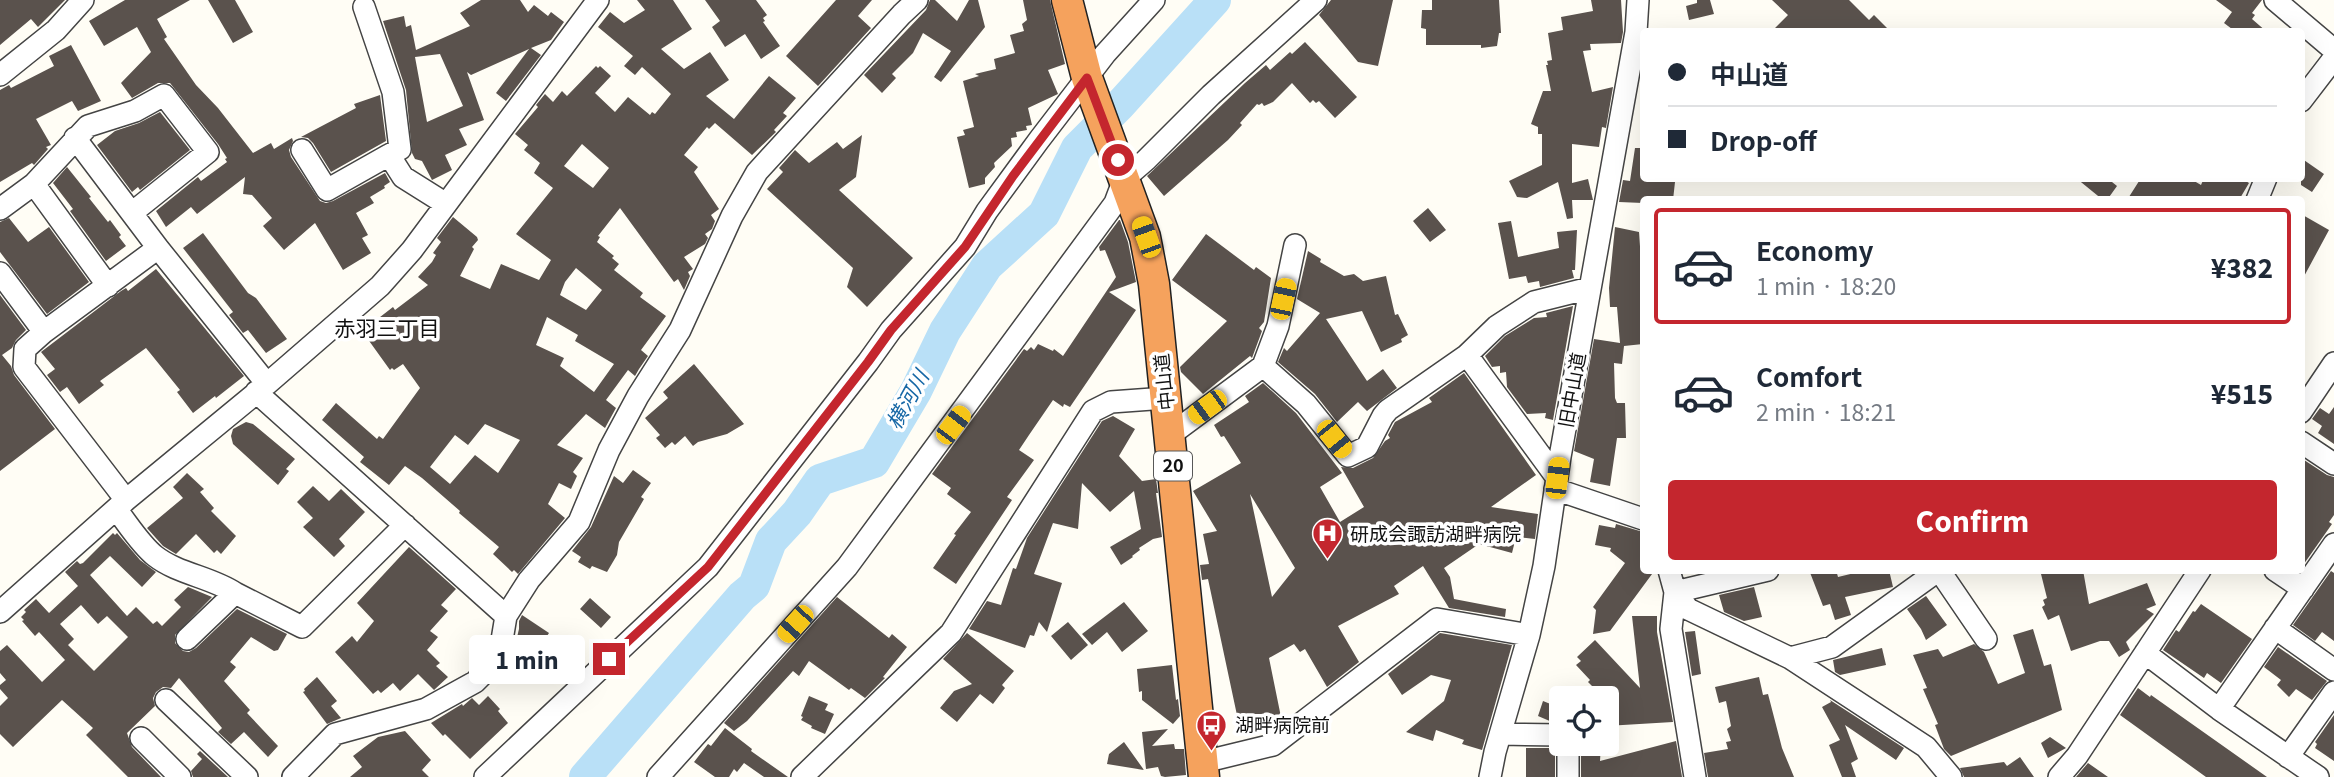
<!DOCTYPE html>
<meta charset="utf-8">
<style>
:root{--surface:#fff;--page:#f2f2f3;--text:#1f2937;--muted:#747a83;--line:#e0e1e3;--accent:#c4262e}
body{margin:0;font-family:Georgia,"Noto Sans JP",serif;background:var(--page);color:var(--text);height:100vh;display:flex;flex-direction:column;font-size:26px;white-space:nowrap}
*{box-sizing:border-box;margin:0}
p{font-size:23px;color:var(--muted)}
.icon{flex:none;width:38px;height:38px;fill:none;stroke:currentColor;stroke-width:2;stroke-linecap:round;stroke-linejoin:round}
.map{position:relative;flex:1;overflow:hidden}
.sheet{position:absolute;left:1640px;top:196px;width:665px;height:378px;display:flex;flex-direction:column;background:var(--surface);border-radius:7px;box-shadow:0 7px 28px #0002}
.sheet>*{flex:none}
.hud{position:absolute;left:1640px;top:28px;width:665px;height:154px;border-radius:7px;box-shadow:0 7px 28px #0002;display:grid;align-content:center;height:154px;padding:0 28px;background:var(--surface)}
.buttons{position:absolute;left:1549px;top:686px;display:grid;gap:14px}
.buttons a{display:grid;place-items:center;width:70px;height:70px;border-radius:7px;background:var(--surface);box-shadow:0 7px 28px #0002;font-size:35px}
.end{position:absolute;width:32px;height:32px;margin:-16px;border:9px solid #c4262e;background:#fff;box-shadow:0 0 0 4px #fff}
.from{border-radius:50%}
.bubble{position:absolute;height:49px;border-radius:7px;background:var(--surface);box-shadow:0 7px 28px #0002;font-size:23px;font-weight:800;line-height:49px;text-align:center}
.car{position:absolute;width:21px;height:42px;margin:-21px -10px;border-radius:9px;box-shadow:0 0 5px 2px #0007;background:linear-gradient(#f5c518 24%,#345 0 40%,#f5c518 0 76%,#345 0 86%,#f5c518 0)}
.hud b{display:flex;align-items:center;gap:24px;height:66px;font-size:26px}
.hud b+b{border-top:2px solid var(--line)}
.hud i{width:18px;height:18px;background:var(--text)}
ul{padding:12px 0 0;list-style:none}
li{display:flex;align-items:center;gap:21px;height:116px;margin:0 14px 10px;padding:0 14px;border:4px solid transparent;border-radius:7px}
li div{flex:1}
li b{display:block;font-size:26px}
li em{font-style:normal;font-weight:800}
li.active{border-color:var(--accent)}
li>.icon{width:63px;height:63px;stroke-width:1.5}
.button{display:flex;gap:14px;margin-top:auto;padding:14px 28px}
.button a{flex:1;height:80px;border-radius:7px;background:var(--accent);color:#fff;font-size:28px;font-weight:800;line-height:80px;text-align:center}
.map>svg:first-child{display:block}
</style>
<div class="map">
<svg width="2334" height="777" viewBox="0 0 2334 777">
<rect width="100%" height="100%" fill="#fffdf5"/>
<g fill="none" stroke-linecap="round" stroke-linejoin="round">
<!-- river -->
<path stroke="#b9e0f7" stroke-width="32" d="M585,777L742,596L754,586L771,541L797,513L820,480L874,462L916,391L945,331L987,266L1044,214L1077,148L1119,106L1215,0"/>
</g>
<!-- building -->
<path fill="#5a524d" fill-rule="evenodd" d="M0,0H65L38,27L31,19L0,45Z
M125,0H190L157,19L167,37L164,39L196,85L218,108L253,153L271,143L274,149L292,138L293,141L289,150L291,157L320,201L326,203L333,201L385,173L390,182L384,186L385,188L370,197L374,203L356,213L368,235L362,238L371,253L343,270L315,223L284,250L263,226L272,218L252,195L243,194L245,177L197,214L191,207L166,227L156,211L198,177L201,181L227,162L225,159L227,158L218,144L170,83H158L132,98L121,83L151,52L137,27L104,46L89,21Z
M208,0H235L253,32L233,43Z
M481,0H520L528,12L534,5L548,16L551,12L564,22L551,40L531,48L541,55L506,101L496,93L529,49L471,75L467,72L484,120L459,129L467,145L445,155L452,170L432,180L422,161L415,159L412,153L406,90L383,21L404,16L406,27L411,25L416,50L470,26L460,13ZM440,54L463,106L427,122L415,57Z
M637,0H673L692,29L661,49L684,69L710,52L729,80L706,96L734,119L769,76L796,98L783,113L787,116L774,130L776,132L752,155L715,123L709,129L707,127L684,155L698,167L694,172L719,209L711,215L715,221L712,229L705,234L708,238L705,244L684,257L693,269L688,272L690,276L684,290L678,279L674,282L620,208L598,236L600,237L597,242L614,256L612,258L619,264L614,270L643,293L640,297L666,316L641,350L648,356L639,369L635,376L628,370L606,400L616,408L605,428L586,414L557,445L583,458L573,472L577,476L571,489L559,483L548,504L565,518L518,574L514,570L512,572L493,554L499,547L459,513L460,511L422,478L405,466L389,485L360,462L364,457L322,420L336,403L377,439L379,436L383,439L420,388L403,364L394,370L392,368L390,370L362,331L393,307L395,310L428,285L418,277L432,262L436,255L433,253L441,242L437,238L453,217L477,237L478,240L472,247L474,249L460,276L490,289L501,264L539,280L551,260L516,234L553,188L534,173L540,163L524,150L528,145L515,134L538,107L536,105L545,94L553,102L562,91L567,96L596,66L598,68L600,66L611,76L595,93L615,112L628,97L650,115L652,112L655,114L671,94L642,67L635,75L624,66L633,56L598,27L610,12L624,23L645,10ZM582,144L609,168L593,188L564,166ZM576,268L602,290L586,310L560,295L565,282ZM547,317L578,335L575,341L614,364L594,392L560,366L564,358L536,345ZM485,424L520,440L498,473L475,455L450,484L430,467L455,435L468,445Z
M705,0H756L767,15L763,18L765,21L763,22L780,46L761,59L745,34L725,47L712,27L720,21Z
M836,0H872L858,16L871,28L818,86L786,56Z
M930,0H935L957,21L969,0H978L985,27L941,82L934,77L951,51L923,33L913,53L892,74L896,78L882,93L864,75L926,10Z
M1023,0H1050L1065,64L1048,70L1058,94L1028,108L1032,125L1026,126L1027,130L1016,132L1017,137L1011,138L1012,146L994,163L995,167L985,178V184L969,188L957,137L965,135L963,130L974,127L963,81L979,76L975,74L996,69L994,59L1015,53L1010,35L1024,31L1022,24L1027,20Z
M1331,0H1393L1378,66L1358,62L1319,15Z
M1432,0H1499L1501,33H1499L1497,46L1481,48V45H1426V29L1421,28L1422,10H1432Z
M1591,0H1621L1623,32L1621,43L1590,44L1591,50L1583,51L1592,92L1613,87L1606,128L1602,127L1599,147L1572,144V183L1588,179L1593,200H1572L1573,218L1567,219L1558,182L1527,198L1517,197L1509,181L1542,165V134H1538V127L1531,124L1543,91H1551L1546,65H1548L1547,61L1552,60L1548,33L1563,30L1561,17L1593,11Z
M1697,0H1710L1714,14L1689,20L1686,6L1697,3Z
M1772,0H1849L1869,20L1874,15L1891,32H1771L1788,15Z
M2216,0H2262L2252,13L2255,15L2252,19L2267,32H2236L2224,23L2232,12Z
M1305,42L1357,97L1335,118L1319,101L1316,103L1313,100L1310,103L1292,83L1273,102L1264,106L1262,103L1259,105L1257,104L1240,123L1242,125L1228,140L1164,196L1147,176L1245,83L1266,65L1270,70L1290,52L1292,54Z
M71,45L101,101L78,111L72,101L36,119L51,145L46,147L48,149L34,165L32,163L0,182V90L9,85L11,88L54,66L49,56Z
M380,95L386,141L331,172L313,143L308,138L301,137L356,108L354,104Z
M160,112L190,150L140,190L138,187L132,192L97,145L115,131L139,123Z
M862,135L856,177L839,190L913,258L867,307L847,287L853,268L767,189L783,172L779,168L795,150L809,163L837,142L843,149Z
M1635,148H1643V178H1672V182H1675L1673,200H1643V203L1619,202L1623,180L1630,181Z
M2301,158L2324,174L2312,192L2301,185Z
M67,167L91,197L89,198L108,222L110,220L121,235L119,237L126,246L106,261L70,211L73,209L53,183Z
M2076,178H2107L2117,186L2107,200H2103Z
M2141,178H2189L2201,185L2204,178H2241L2249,183L2239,200H2127Z
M1428,208L1446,230L1430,242L1413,221Z
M2301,214L2329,230L2301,282Z
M9,218L28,242L49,227L89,282L47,314L0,252V222Z
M1119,220H1120L1128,242L1136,282L1109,292L1136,310L1070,407L1064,404L1063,407L1053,400L1029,435L1019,450L1034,460L1007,497L1012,500L956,584L933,568L956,535L954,534L971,512L947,494L951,488L932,474L1024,349L1027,351L1031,347L1034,350L1038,344L1053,351L1054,349L1063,356L1116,277L1105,250L1100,251L1099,247Z
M1511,221L1518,257L1559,248L1557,232L1577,230L1575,270H1572L1574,278L1540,287L1539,281L1528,283L1526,276L1509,279L1498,223Z
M1615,227L1639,232L1643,289V299H1641L1643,344L1624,346L1622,364L1614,363L1615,398L1617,403H1625L1626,438H1617L1610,486L1590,482L1594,459L1574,451L1594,339L1620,343L1617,307H1610L1609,288Z
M203,233L248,293L256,298L287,339L266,353L248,330L243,333L229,315L233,312L183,248Z
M1206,234L1254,270L1256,267L1271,278L1264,322L1259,328L1262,331L1252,358L1250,356L1203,394L1181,372L1180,367L1227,321L1172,280Z
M1308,251L1321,259L1320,262L1344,276L1354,274L1363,281L1386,276L1395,315L1398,314L1408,335L1401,339L1402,342L1381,352L1362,311L1326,319L1367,381L1383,369L1397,388L1367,411L1358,402L1337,422L1315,394L1278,362L1284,348L1287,351L1320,313L1297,299Z
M156,269L244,376L216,398L215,396L193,413L177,392L180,390L146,348L100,381L104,385L79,404L67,387L60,392L47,375L55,369L41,352L121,291L126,288L128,291Z
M0,295L26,330L16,340L12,348L2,355L11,366L14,375L55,429L0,471Z
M1573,306L1553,420L1545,418L1546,413L1527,414L1507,387L1506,372L1500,373V366L1492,367L1485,356L1505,336L1534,318L1547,317L1546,313Z
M694,364L744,424L727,434L698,442L693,446L685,436L675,445L672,442L665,448L656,438L660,435L645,418L668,398L663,392Z
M1464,373L1536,475L1491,507L1538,514L1535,539L1516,537L1512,553L1479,544L1444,568L1450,577L1454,599L1506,609L1505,617L1449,608L1423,566L1394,586L1399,594L1338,626L1359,662L1327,687L1305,649L1300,652L1294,644L1269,658L1282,722L1275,727L1241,734L1208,579L1202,580L1200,565L1209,564L1203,534L1217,531L1193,491L1241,463L1224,436L1221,437L1214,425L1249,402L1245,396L1263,383L1296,413L1342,473L1320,487L1340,522L1364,507L1341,467L1353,468L1373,458L1385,441L1390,438L1388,435L1395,422L1432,402L1429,398ZM1250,494L1295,568L1272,597L1266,569Z
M2334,407V444L2318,433L2322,426L2312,419L2320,408L2329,414Z
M1113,416L1135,429L1119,456L1142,481L1156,479L1158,493H1156L1162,537L1153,539L1139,548L1140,550L1132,556L1133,557L1121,565L1110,547L1141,529L1134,491L1110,512L1082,483L1078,529L1053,523L1034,574L1062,583L1047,632L1039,622L1034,636L1030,635L1025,648L969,629L987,601L1001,605L1013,568L1016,569L1027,538L1102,421Z
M246,422L253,424L295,459L286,469L289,471L278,485L233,444L231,436L233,429Z
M2301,458L2327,475L2334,477V515L2329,522L2332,524L2301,568Z
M633,470L651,483L641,497L644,499L619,542L617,555L607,572L592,566L590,569L578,562L581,557L572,551L591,527L614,476L623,483Z
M187,473L204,489L200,492L214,508L211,511L236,536L221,554L217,550L214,553L196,534L176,554L163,546L147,528L183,498L173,487Z
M313,486L329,501L341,489L365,512L339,539L345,546L334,557L303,527L313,518L297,502Z
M1616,524L1643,532V570H1655L1610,631L1593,634L1596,610L1593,607L1625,563L1610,551L1611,548L1595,545L1599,525L1615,528Z
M113,533L115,535L117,533L140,560L156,572L142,587L110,556L90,575L127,616L136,607L153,624L157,621L162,626L181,607L174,600L188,587L212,597L175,635V643L183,651L189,652L196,648L237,609L287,634L278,650L274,651L251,637L230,662L236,667L224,681L250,710L247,713L278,746L268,757L244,732L231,744L218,732L222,728L179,678L171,688L163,687L156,692L153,698L155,706L127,733L132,747L161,777H128L86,735L93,728L62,700L13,747L0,734V706L8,698L0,689V685L6,680L0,673V651L7,645L42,682L65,660L39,632L35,636L22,621L24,620L21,617L26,612L24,610L36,599L49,613L78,586L65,572L77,561L80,564L83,563ZM81,605L98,624L107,616L128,637L94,671L68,645L74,639L60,624Z
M409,547L456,589L441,605L448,611L430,631L438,637L427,650L440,663L436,666L448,677L434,690L418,674L400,691L393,683L381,693L378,690L373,694L335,652L352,636L357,642L374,621L357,603Z
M1809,570H1836L1838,577L1867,570H1889L1893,587L1845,597L1851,615L1835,620L1830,604L1823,606Z
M2040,570H2083L2089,604L2147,583L2156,605L2146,609L2154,614L2126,642L2130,650L2119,657L2109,641H2100L2071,651L2059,615L2048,620L2042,607L2045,605L2043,600L2047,598Z
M2331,571L2334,573V641L2322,632L2315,641L2293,625Z
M1754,587L1762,617L1744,621L1724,612L1719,595Z
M1926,596L1947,625L1926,640L1921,629L1907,609Z
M837,597L889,638L892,634L907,647L883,677L885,678L865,698L851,688L849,690L809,661L799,676L793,671L747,721L734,731L724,723Z
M590,598L611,617L601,628L580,609Z
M1124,602L1148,631L1122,652L1107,632L1092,645L1082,634Z
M2201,604L2252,639L2221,683L2207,673L2204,678L2163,650L2176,630L2179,632L2193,611L2195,612Z
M522,615L549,633L524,671L511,662L519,629V621Z
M1632,616H1657V632L1673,722L1606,726V698H1604L1588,682L1590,680L1576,665L1581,661L1577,657L1595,640L1640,688Z
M1068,622L1088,645L1071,660L1051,636Z
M2033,629L2044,666L2051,664L2062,710L1951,756L1944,749L1935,725L1938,724L1923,689L1927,688L1913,655L1938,649L1943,657L1974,644L1984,652L1998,684L2025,673L2013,635Z
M1695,631L1701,674L1692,676L1685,632Z
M967,633L1014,671L1002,685L1005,688L993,704L980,694L957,722L940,708L954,691L972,684L943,659Z
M1440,633L1512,645L1482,750L1462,744L1464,740L1436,730L1433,741L1406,732L1444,701L1451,680L1431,675L1402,695L1388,674Z
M2278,647L2327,681L2312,700L2296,689L2289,697L2277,685L2281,680L2264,667Z
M1882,648L1886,665L1840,675L1835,672L1833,660Z
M1172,665L1176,700L1178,699L1180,716L1173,724L1142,700V691L1139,692L1137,669Z
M317,677L337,701L331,706L341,718L327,724L303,692L305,691L304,689Z
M1759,677L1763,695L1768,694L1782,748L1794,777H1708L1704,753L1728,749L1726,742L1731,741L1727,729L1731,726L1726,701L1719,703L1715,687Z
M2138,688L2150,697L2151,695L2267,777H2206L2120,715Z
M488,696L500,709L498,711L508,723L470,759L445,734L443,736L431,723L462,704L463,706L472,698L479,705Z
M809,696L828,704L825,710L834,714L825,734L811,728L812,726L801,720L803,717L801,716Z
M1830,700L1904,748L1896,760L1845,725L1858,759L1851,763L1856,777H1842L1829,745L1840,740L1822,707L1831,702Z
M1543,701L1558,707L1552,722L1538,716Z
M2334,715V761L2315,748L2317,744L2315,742Z
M725,728L752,749L751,751L788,777H764L744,763L737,772L734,769L729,777H715L694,762L708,744L711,746Z
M1168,729L1152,746L1174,744L1175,749H1184L1186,775L1165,777L1161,776L1158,767L1146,769L1142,732Z
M405,731L431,760L422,770L429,777H350L362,767L353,756L378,737Z
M2050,737L2066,748L2048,758L2041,743Z
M1676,741L1682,777H1581V744H1601L1600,761Z
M1124,742L1144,770L1107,764L1109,754Z
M1526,748H1555V777H1526Z
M200,751L228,777H193L191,771L202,759L197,754Z
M2020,757L2034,777H1964L1960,768L2004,762L2007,766Z
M2088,763L2108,777H2076Z"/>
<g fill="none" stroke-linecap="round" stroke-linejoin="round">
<defs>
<path id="minor" d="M2275,0L2334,50
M364,7L393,92L400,149L389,155
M0,75L56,30L83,0
M2301,101L2334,58
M75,138L158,248L267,384
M302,150L327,190L389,155L403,177L446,204
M34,184L108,286
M2257,200L2266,178
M0,209L34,184L88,126L135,111L164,95L208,152L133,212
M0,273L44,332
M1467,355L1497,326L1534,302L1590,288
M1263,366L1278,326L1295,245
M256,392L506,616
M2301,412L2334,363
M1170,435L1263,366L1306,404L1348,456L1367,447L1383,416L1388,410L1467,355L1557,478
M2301,442L2334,464
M1555,489L1643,519
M126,500L24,367L25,349L44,332L158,248
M116,509C128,524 140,544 155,556C178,574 211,577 235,593
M1669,570L1675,592L1688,609L1790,658L1926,747L1951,777
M1939,570L1986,639
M2275,570L2303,589
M1675,592L1671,629L1695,777
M1675,592L1768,570
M0,612L126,500L267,384L380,286L412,250L598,0
M2275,628L2334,670
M187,639L235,593L302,627L405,525
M2145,653L2219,709L2318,777
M1790,658L1832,647L1939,570
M166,700L247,777
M2219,709L2334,544
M1501,734L1561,735
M141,738L180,777
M2288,757L2334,692
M1203,762L1273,745L1437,619L1529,635
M293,777L335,734L426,709L475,682L499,658L506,616L529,580L579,522L609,450L638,396L680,330L732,216L757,172L902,14L917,0
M485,777L708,567L868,362L891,330L965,247L987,211L1039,140L1105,54L1154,0
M658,777L847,567L1115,203L1124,179L1146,160L1211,95L1316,0
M802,777L951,633L1093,411L1111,402L1166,398
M1490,777L1495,752L1529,635L1544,566L1560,457L1636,32L1638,0
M1568,777V744
M2059,777L2077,756L2200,570"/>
<path id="highway" d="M1067,0L1087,78L1145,237L1154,284L1204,777"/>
</defs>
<!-- minor casing -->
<use href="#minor" stroke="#444" stroke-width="24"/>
<!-- highway casing -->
<use href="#highway" stroke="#222" stroke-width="33"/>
<!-- minor -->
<use href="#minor" stroke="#fff" stroke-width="21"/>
<!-- highway -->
<use href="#highway" stroke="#f5a25d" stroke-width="30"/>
</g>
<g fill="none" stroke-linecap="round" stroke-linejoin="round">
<!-- route -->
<path stroke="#c4262e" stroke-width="9" d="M609,659L708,567L868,362L891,330L965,247L1013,176L1087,78L1118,160"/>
</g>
<!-- icons -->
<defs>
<symbol id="hospital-pin" viewBox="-11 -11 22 30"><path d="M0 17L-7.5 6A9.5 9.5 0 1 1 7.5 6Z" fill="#c4262e" stroke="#fff"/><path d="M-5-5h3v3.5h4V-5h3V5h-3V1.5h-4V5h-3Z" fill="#fff"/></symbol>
<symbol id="bus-pin" viewBox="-11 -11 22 30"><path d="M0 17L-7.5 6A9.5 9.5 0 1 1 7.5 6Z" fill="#c4262e" stroke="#fff"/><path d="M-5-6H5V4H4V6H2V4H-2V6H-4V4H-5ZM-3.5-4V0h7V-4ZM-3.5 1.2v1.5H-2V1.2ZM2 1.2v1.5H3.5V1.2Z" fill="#fff"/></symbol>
</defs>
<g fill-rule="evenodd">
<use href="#hospital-pin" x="1310" y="516" width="35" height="47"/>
<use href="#bus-pin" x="1194" y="708" width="35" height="47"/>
</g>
<g text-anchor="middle" stroke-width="7" stroke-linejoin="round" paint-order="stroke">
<!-- shield labels -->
<rect fill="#fff" stroke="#585858" stroke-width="2" x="1154" y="451.5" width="38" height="29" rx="5"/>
<g font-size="18" font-weight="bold" fill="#111">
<text x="1173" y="472">20</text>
</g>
<!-- street labels -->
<g font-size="19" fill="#111" stroke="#fff">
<text transform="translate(1164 382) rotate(-96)" y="7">中山道</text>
<text transform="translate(1572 390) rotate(-80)" y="7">旧中山道</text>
</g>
<!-- poi labels -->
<g font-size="19" fill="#111" stroke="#fff" text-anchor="start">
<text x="1350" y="541">研成会諏訪湖畔病院</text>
<text x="1235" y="732">湖畔病院前</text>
</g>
<!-- neighbourhood labels -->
<g font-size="21" fill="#111" stroke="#fff">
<text x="387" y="336">赤羽三丁目</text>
</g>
<!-- water labels -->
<g font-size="21" font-style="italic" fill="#1768a6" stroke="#fff">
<text transform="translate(908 400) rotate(-61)" y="7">横河川</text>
</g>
</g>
</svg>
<div class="buttons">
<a><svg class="icon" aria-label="locate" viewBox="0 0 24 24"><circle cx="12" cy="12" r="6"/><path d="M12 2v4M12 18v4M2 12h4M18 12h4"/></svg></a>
</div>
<i class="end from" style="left:1118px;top:160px"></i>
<i class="end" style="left:609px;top:659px"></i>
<div class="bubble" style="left:469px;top:635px;width:116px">1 min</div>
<i class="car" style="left:1146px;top:237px;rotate:340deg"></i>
<i class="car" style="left:1283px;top:299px;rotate:12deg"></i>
<i class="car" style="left:1207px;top:407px;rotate:234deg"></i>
<i class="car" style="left:953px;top:425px;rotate:37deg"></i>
<i class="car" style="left:1334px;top:439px;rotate:141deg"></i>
<i class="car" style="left:1557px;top:478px;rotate:7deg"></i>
<i class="car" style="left:795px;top:624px;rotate:222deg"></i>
<div class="hud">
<b><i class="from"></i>中山道</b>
<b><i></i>Drop-off</b>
</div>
<section class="sheet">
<ul>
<li class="active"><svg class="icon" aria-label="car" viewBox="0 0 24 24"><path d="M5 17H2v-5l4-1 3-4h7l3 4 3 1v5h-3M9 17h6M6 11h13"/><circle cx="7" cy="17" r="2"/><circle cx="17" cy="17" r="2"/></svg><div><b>Economy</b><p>1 min · 18:20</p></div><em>¥382</em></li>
<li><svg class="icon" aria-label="car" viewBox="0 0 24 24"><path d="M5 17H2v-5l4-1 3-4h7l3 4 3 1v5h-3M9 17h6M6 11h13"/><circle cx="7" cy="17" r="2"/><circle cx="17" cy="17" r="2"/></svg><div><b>Comfort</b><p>2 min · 18:21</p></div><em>¥515</em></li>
</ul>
<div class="button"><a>Confirm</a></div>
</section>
</div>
